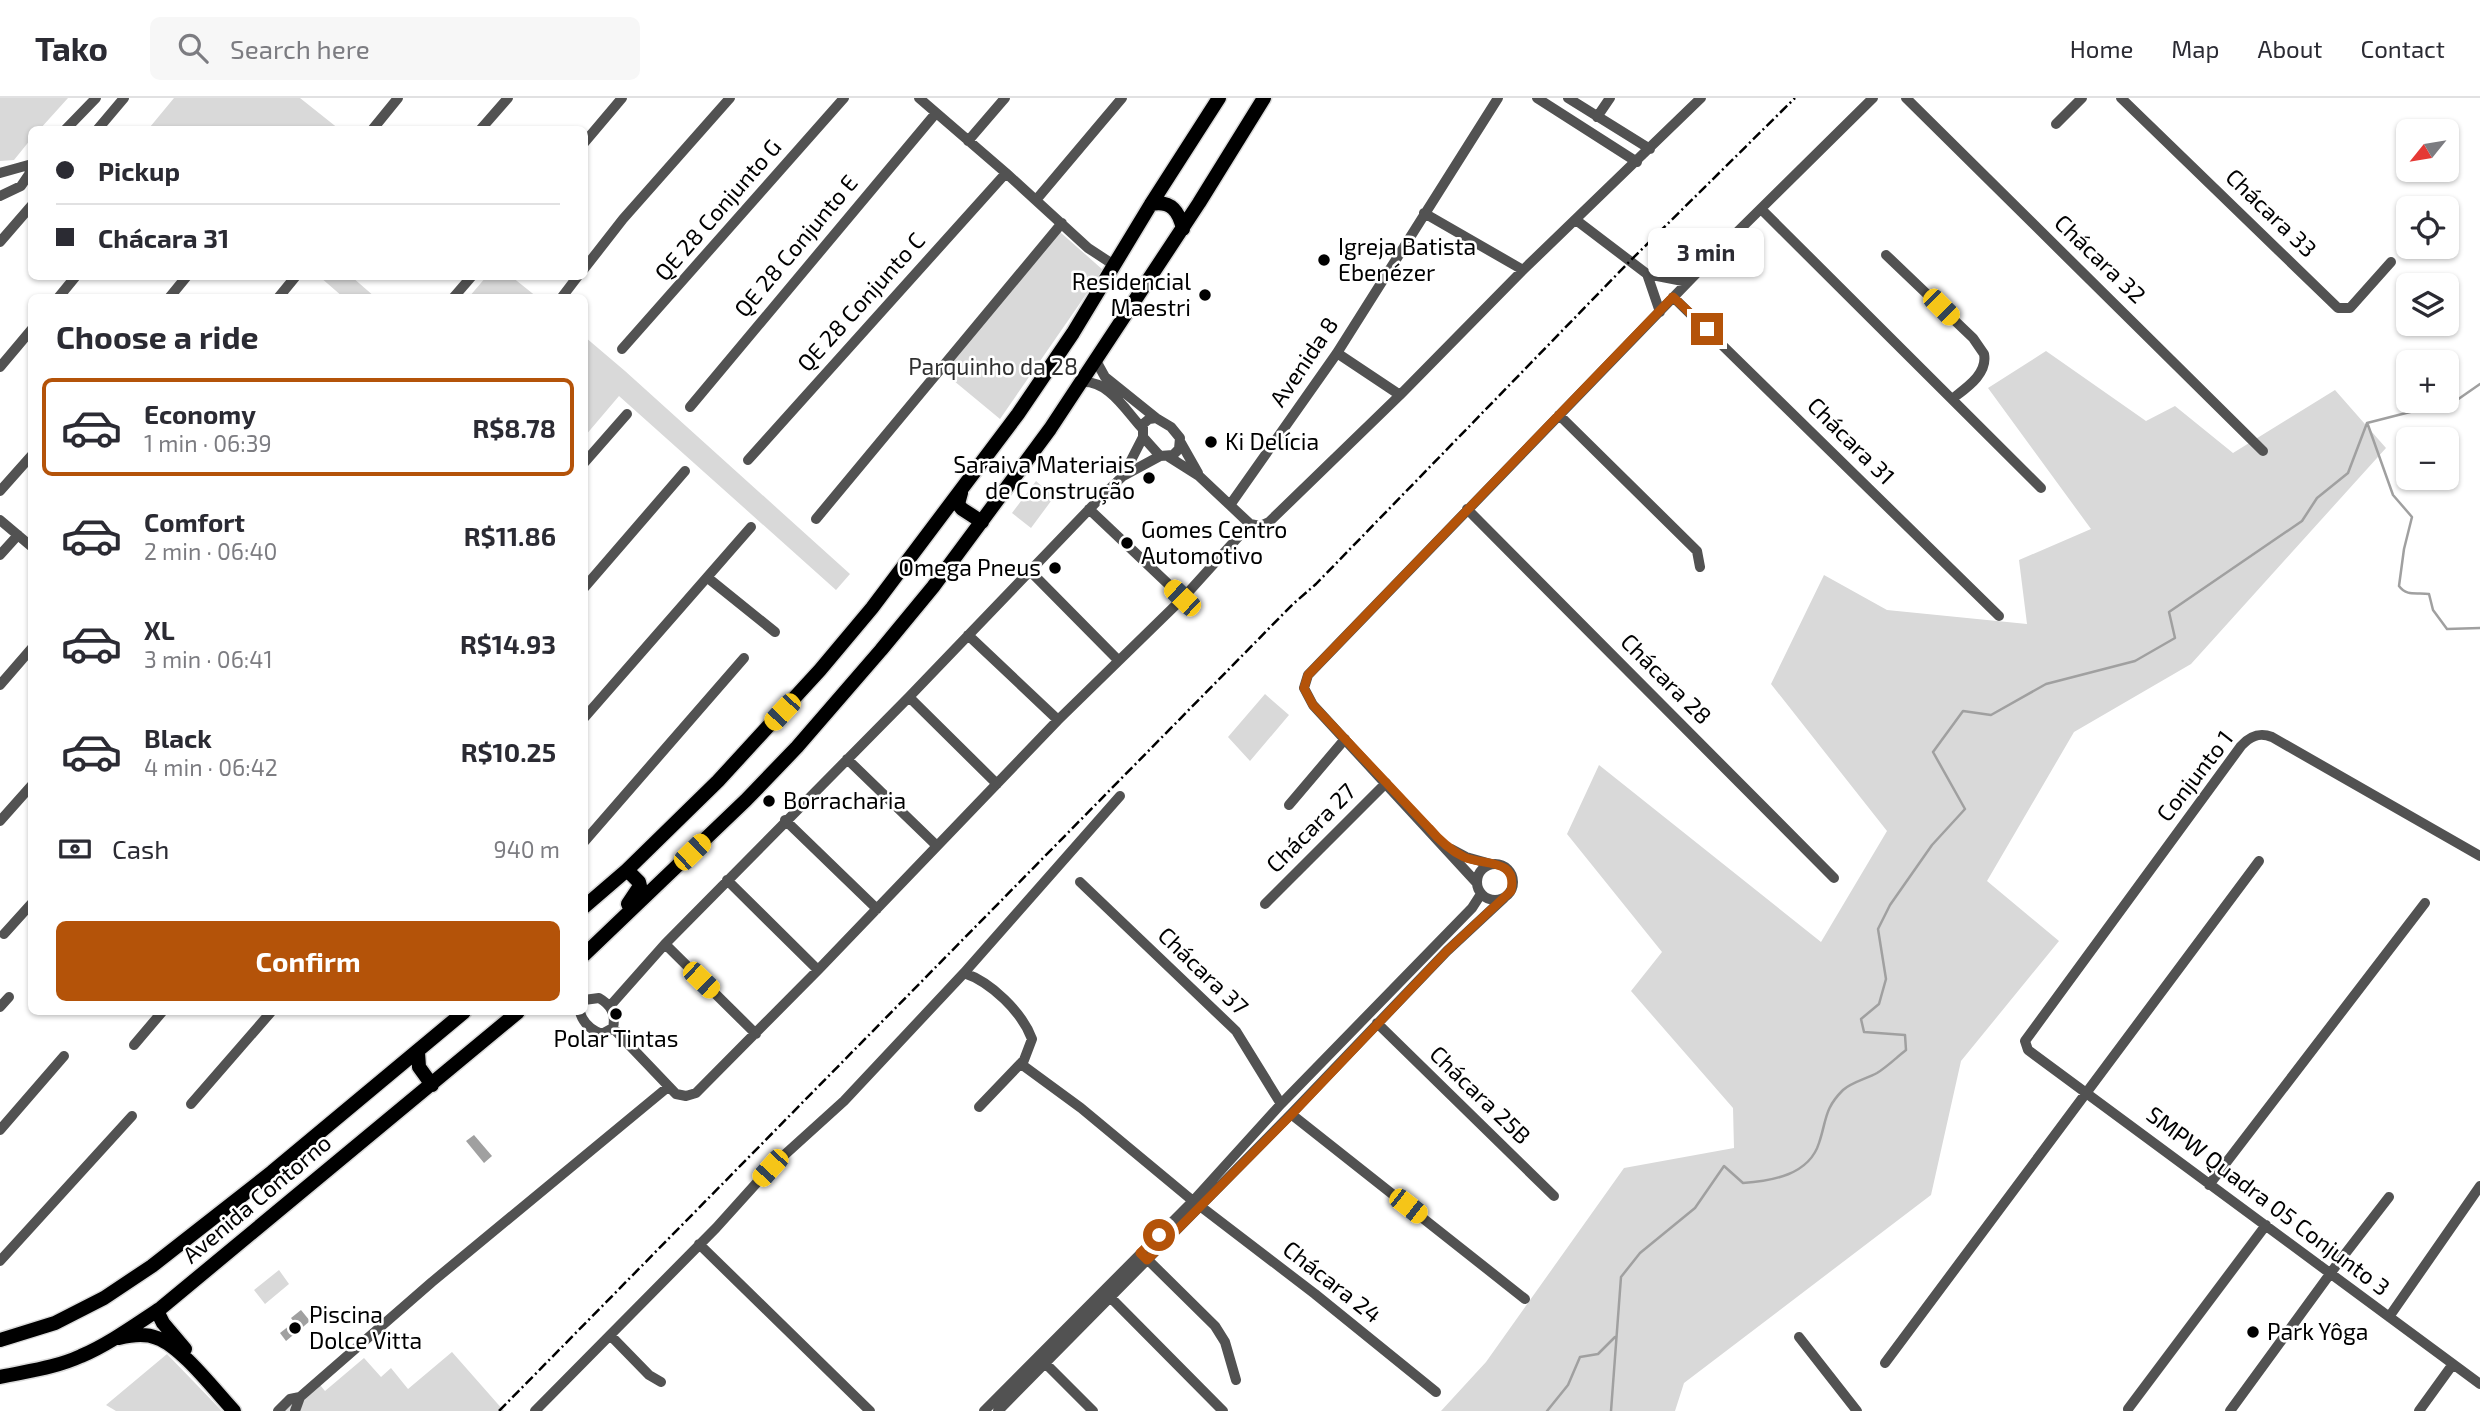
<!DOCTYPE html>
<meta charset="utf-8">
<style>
:root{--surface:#fff;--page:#f7f7f7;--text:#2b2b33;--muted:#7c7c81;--line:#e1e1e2;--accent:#b45309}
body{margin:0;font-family:"Exo 2",sans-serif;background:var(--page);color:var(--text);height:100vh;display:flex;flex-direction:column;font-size:26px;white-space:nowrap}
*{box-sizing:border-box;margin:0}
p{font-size:23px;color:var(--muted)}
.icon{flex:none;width:38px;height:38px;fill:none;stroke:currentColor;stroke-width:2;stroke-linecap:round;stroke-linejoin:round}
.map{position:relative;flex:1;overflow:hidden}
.details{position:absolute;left:28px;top:196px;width:560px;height:721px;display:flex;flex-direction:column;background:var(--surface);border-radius:10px;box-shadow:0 2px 5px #0004}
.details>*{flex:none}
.hud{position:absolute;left:28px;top:28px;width:560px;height:154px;border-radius:10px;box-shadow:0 2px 5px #0004;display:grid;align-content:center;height:154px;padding:0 28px;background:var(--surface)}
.needle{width:46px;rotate:240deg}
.fabs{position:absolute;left:2396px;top:21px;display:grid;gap:14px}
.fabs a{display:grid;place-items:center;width:63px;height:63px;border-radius:10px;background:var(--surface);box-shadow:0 2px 5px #0004;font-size:35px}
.end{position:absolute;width:32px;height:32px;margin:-16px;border:9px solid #b45309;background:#fff;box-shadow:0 0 0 4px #fff}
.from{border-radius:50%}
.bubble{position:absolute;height:49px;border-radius:10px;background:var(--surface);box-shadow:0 2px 5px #0004;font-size:23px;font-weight:700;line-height:49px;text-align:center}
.car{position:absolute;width:21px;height:42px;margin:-21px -10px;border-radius:9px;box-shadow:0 0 5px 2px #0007;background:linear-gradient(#f5c518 24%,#345 0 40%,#f5c518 0 76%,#345 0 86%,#f5c518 0)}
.hud b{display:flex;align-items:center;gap:24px;height:66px;font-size:26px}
.hud b+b{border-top:2px solid var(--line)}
.hud i{width:18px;height:18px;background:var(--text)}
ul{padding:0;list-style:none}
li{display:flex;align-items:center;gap:21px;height:98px;margin:0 14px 10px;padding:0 14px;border:4px solid transparent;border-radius:10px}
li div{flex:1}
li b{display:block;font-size:26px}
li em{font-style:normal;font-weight:700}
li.on{border-color:var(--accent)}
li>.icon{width:63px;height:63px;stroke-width:1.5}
h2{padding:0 28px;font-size:32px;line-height:84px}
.pay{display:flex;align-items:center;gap:18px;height:77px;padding:0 28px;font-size:26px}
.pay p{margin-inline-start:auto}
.button{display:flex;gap:14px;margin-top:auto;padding:14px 28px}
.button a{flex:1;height:80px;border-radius:10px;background:var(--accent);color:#fff;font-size:28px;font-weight:700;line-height:80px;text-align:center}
header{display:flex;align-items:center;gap:42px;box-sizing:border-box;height:98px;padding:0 35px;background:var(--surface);border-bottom:2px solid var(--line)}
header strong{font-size:33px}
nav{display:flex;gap:38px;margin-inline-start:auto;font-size:24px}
.search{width:490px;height:63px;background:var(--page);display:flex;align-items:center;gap:18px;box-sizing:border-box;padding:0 24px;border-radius:10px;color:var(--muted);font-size:26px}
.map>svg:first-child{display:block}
</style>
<header>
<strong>Tako</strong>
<div class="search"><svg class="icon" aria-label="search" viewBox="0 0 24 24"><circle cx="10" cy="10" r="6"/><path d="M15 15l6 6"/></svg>Search here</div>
<nav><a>Home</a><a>Map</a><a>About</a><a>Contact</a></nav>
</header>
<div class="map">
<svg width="2480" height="1313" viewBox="0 0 2480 1313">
<rect width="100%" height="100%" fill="#fff"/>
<!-- green -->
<path fill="#d9d9d9" d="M0,0H68L40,31L32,32L31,41L14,62L0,63Z
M174,0H300L339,31H153L150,29Z
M1060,134L1103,172L1000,321L942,273Z
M320,179H352L375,199H343Z
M486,179H512L537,199H469Z
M585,239L625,273L850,476L836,492L619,298L585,338Z
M2046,253L2146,323L2175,308L2233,355L2335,292L2386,350L2191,566L2074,634L1987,783L2059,843L1961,963L1931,1097L1684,1285L1675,1313H1441L1486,1264L1624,1070L1734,1050L1733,1010L1631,893L1662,854L1567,736L1599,667L1821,844L1887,733L1771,586L1824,477L1887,512L2027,526L2019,462L2091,431L1988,290Z
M1036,383L1054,399L1031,430L1012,415Z
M1265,596L1289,617L1250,663L1228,639Z
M279,1172L289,1186L265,1206L254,1192Z
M452,1254L504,1313H277L316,1282L325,1293L364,1260L381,1279L391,1270L408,1291Z
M167,1256L222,1313H116L106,1307Z"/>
<!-- water -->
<path fill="#a0a0a0" d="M474,1037L492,1058L484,1065L466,1043Z
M301,1212L310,1223L286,1243L280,1235L294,1224L291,1220Z"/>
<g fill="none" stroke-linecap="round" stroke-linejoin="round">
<!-- stream -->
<path stroke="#a0a0a0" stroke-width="2.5" d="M2368,327L2393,397L2412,419L2404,451L2399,488C2407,499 2417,494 2429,496L2433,512L2447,531L2480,530
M1547,1313L1568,1287L1580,1259L1598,1256L1615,1239
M1611,1313L1621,1179L1640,1155L1695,1110L1724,1068L1743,1085C1772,1083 1809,1077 1819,1045C1827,1021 1824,1011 1843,992C1852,984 1866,981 1877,975C1887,969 1897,959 1906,952L1905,937L1864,934L1861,921L1879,906L1886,881L1878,831L1890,807L1932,747L1965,711L1933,654L1963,613L1991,617L2046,586L2135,563L2175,540L2169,514L2302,423L2317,400L2348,375L2367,325L2457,302L2480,286"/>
<defs>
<path id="major" d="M1151,106C1171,102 1179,113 1183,131
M961,395L958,406L962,411L982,424
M627,772L639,784L640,788L628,806
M584,809L627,772L718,683L820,572L872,510L1018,316L1073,235L1151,106L1219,0
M584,857L746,702L797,649L881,552L933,489L1050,331L1199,105L1264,0
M418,954L419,969L432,987
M161,1210L158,1215L163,1225L185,1251
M119,1240C131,1237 145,1235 157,1240C181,1248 216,1294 234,1313
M0,1242L55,1225L104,1200L152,1168L272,1074L464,914
M0,1279C27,1273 55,1270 81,1258C109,1246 135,1227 161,1210L518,914"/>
</defs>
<!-- major casing -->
<use href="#major" stroke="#dbdbdb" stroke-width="17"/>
<!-- minor -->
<path stroke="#525252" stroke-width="10" d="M919,0L1006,75L1088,150L1114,167
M1537,0L1637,64
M1568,0L1650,51
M1906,0L2263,353
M2121,0L2338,210H2350L2391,164
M1597,19L1610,0
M2056,26L2082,0
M65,32L96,0
M97,32L124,0
M372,32L398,0
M480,32L508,0
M968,43L1005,0
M584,45L622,0
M0,75L32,66
M0,98L21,88L32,72
M1036,102L1122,0
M1761,111L2041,390
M1424,115L1523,172
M1576,122L1647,176L1688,184
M0,144L32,107
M1886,157L1973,240L1984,256C1988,276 1966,290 1952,301
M584,171L623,121L730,0
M1647,176L1660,214
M562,199L578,178
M1673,199L1999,518
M58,200L76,178
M169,200L187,178
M278,200L296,178
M453,200L472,178
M622,251L844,0
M1337,255L1400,297
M1095,261L1105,279L1156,320
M0,269L32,231
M1080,284C1108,281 1126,313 1142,330
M690,309L936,15
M1559,317L1697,453L1700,469
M1156,320L1171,329L1180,340L1179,351L1173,357L1160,358L1143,339V326L1149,321Z
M1181,345L1198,375
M1169,359L1199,378L1250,426L1260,428L1269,424L1400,297L1523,172L1701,0
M748,362L1006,75
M584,365L627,316
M1123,378L1143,339
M0,393L32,357
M1230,407L1337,255L1498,0
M1089,411L1183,500
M1467,411L1834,780
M816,421L1062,125
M0,422L32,449
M0,457L18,437
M1029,472L1118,562
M708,480L775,534
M584,490L685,373
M968,537L1058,622
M0,587L32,550
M909,599L997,686
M584,620L751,429
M847,661L936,747
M1289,707L1345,641
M785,722L877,811
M0,723L32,687
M584,744L744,560
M1451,751L1466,759L1491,766
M2480,758L2272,639C2259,634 2250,638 2241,648L2025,943L2028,952L2480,1286
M1477 784a18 18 0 1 1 36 0a18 18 0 1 1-36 0Z
M727,782L818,872
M1080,784L1236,933L1281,1006
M1476,784L1313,607L1304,590L1308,577L1719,152L1873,0
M1265,806L1386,685
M4,836L32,805
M665,846L756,936
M964,875C991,884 1022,914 1032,941L1024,962L979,1009
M610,908L665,846L909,599L1101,399L1123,378L1160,358
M0,909L9,899
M580,914C583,925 591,932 602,936L613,930C616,916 611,907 599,900L584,902
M1377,925L1554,1098
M613,930L676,996L686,998L696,995L818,872L1058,622L1183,500L1250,426
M134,947L162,914
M1021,966L1081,1010L1193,1103
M191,1006L271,914
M1291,1016L1525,1201
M0,1032L64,958
M2209,1087L2425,805
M1200,1108L1315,1196L1436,1294
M699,1146L870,1313
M1144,1158L1215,1228L1225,1244L1236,1282
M0,1163L132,1018
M1110,1199L1223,1313
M2389,1219L2480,1088
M610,1237L649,1277L661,1284
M1799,1239L1857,1313
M1045,1265L1093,1313
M1885,1265L2259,763
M2128,1311L2266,1127
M278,1313L290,1301L300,1299L432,1184L668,989
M295,1313L300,1299
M535,1313L716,1130L770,1070L844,1003L964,875L1120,698
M984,1313L1193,1103L1281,1006L1472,810L1481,796
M998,1313L1291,1016L1447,853L1504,800
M2230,1313L2338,1165L2389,1099
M2419,1313L2453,1266"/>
<!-- major -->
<use href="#major" stroke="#000" stroke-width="14"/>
<!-- rail -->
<path stroke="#000" stroke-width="2.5" stroke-dasharray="10 3.5 2 3.5" stroke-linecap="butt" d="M499,1313L1293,506L1316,486L1630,163L1795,0"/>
</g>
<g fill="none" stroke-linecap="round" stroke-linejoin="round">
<!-- route -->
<path stroke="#b45309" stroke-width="9" d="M1159,1137L1140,1155L1147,1162L1292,1016L1447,853L1511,793C1518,760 1484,768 1464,759C1450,752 1439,742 1429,730L1313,607L1304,590L1308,577L1673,199L1707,231"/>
</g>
<!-- markers -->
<g fill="#000" stroke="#fff" stroke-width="2.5">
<circle cx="1324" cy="162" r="7"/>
<circle cx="1205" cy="197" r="7"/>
<circle cx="1211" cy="344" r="7"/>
<circle cx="1149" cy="380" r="7"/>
<circle cx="1127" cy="445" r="7"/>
<circle cx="1055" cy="470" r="7"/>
<circle cx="769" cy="703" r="7"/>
<circle cx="616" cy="916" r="7"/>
<circle cx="295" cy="1230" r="7"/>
<circle cx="2253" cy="1234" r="7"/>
</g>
<g text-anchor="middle" stroke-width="5" stroke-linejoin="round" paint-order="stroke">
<!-- street labels -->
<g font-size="23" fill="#000" stroke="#fff">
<text transform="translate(718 112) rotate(-49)" y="8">QE 28 Conjunto G</text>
<text transform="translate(2271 115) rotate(44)" y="8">Chácara 33</text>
<text transform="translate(796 148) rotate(-50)" y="8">QE 28 Conjunto E</text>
<text transform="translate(2100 161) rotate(44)" y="8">Chácara 32</text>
<text transform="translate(861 204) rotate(-48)" y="8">QE 28 Conjunto C</text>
<text transform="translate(1304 264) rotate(-56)" y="8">Avenida 8</text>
<text transform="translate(1851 343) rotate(45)" y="8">Chácara 31</text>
<text transform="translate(1666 581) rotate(45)" y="8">Chácara 28</text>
<text transform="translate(2195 678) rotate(-52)" y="8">Conjunto 1</text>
<text transform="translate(1311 730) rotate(-45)" y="8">Chácara 27</text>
<text transform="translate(1203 873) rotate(44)" y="8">Chácara 37</text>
<text transform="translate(1480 997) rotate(44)" y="8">Chácara 25B</text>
<text transform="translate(257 1101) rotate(-40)" y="8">Avenida Contorno</text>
<text transform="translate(2268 1103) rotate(37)" y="8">SMPW Quadra 05 Conjunto 3</text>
<text transform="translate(1332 1184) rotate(38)" y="8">Chácara 24</text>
</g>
<!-- poi labels -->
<g font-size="23" fill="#000" stroke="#fff" text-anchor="start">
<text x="1338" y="157">Igreja Batista<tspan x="1338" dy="26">Ebenézer</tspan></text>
<text x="1191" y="192" text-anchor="end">Residencial<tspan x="1191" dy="26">Maestri</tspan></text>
<text x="1225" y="352">Ki Delícia</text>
<text x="1135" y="375" text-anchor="end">Saraiva Materiais<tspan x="1135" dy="26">de Construção</tspan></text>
<text x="1141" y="440">Gomes Centro<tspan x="1141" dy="26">Automotivo</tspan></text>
<text x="1041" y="478" text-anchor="end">Omega Pneus</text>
<text x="783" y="711">Borracharia</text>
<text x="616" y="949" text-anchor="middle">Polar Tintas</text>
<text x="309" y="1225">Piscina<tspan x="309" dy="26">Dolce Vitta</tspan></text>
<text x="2267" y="1242">Park Yôga</text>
</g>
<!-- park labels -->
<g font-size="23" fill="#303030" stroke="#fff">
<text x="993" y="277">Parquinho da 28</text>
</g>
</g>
</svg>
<div class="fabs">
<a><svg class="needle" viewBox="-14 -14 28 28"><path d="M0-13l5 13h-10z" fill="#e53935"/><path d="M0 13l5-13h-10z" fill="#7c7c81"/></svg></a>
<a><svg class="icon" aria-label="locate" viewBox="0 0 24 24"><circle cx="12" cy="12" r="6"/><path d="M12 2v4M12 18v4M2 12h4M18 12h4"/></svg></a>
<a><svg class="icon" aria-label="layers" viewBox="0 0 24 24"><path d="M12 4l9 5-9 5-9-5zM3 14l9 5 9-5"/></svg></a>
<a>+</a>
<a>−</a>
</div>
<i class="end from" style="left:1159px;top:1137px"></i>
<i class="end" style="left:1707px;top:231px"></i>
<div class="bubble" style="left:1648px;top:130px;width:116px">3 min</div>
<i class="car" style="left:1941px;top:209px;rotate:135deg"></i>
<i class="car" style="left:1182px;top:500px;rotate:314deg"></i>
<i class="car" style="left:782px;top:614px;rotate:223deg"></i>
<i class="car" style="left:692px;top:754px;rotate:46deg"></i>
<i class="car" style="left:701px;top:882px;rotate:134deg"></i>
<i class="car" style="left:770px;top:1070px;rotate:222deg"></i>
<i class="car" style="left:1408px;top:1108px;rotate:128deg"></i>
<div class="hud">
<b><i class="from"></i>Pickup</b>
<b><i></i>Chácara 31</b>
</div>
<section class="details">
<h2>Choose a ride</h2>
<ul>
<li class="on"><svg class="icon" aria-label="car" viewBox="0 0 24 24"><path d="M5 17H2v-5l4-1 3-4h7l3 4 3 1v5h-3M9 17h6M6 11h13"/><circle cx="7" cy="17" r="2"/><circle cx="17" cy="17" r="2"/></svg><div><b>Economy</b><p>1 min · 06:39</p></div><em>R$8.78</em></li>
<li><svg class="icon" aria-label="car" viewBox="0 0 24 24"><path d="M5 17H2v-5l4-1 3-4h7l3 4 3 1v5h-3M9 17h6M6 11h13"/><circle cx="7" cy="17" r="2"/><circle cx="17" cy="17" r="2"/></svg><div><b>Comfort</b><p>2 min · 06:40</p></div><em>R$11.86</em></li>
<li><svg class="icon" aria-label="car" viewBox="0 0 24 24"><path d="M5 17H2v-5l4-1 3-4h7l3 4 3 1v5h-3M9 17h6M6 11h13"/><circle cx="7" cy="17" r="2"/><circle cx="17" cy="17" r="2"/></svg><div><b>XL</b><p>3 min · 06:41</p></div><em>R$14.93</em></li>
<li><svg class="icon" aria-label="car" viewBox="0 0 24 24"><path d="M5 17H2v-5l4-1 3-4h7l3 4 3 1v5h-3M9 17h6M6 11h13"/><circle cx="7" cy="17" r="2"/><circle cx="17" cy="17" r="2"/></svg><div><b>Black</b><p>4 min · 06:42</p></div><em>R$10.25</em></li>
</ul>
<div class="pay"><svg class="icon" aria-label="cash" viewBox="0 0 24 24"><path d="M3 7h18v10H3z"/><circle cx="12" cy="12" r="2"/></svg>Cash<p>940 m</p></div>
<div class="button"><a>Confirm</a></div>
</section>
</div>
